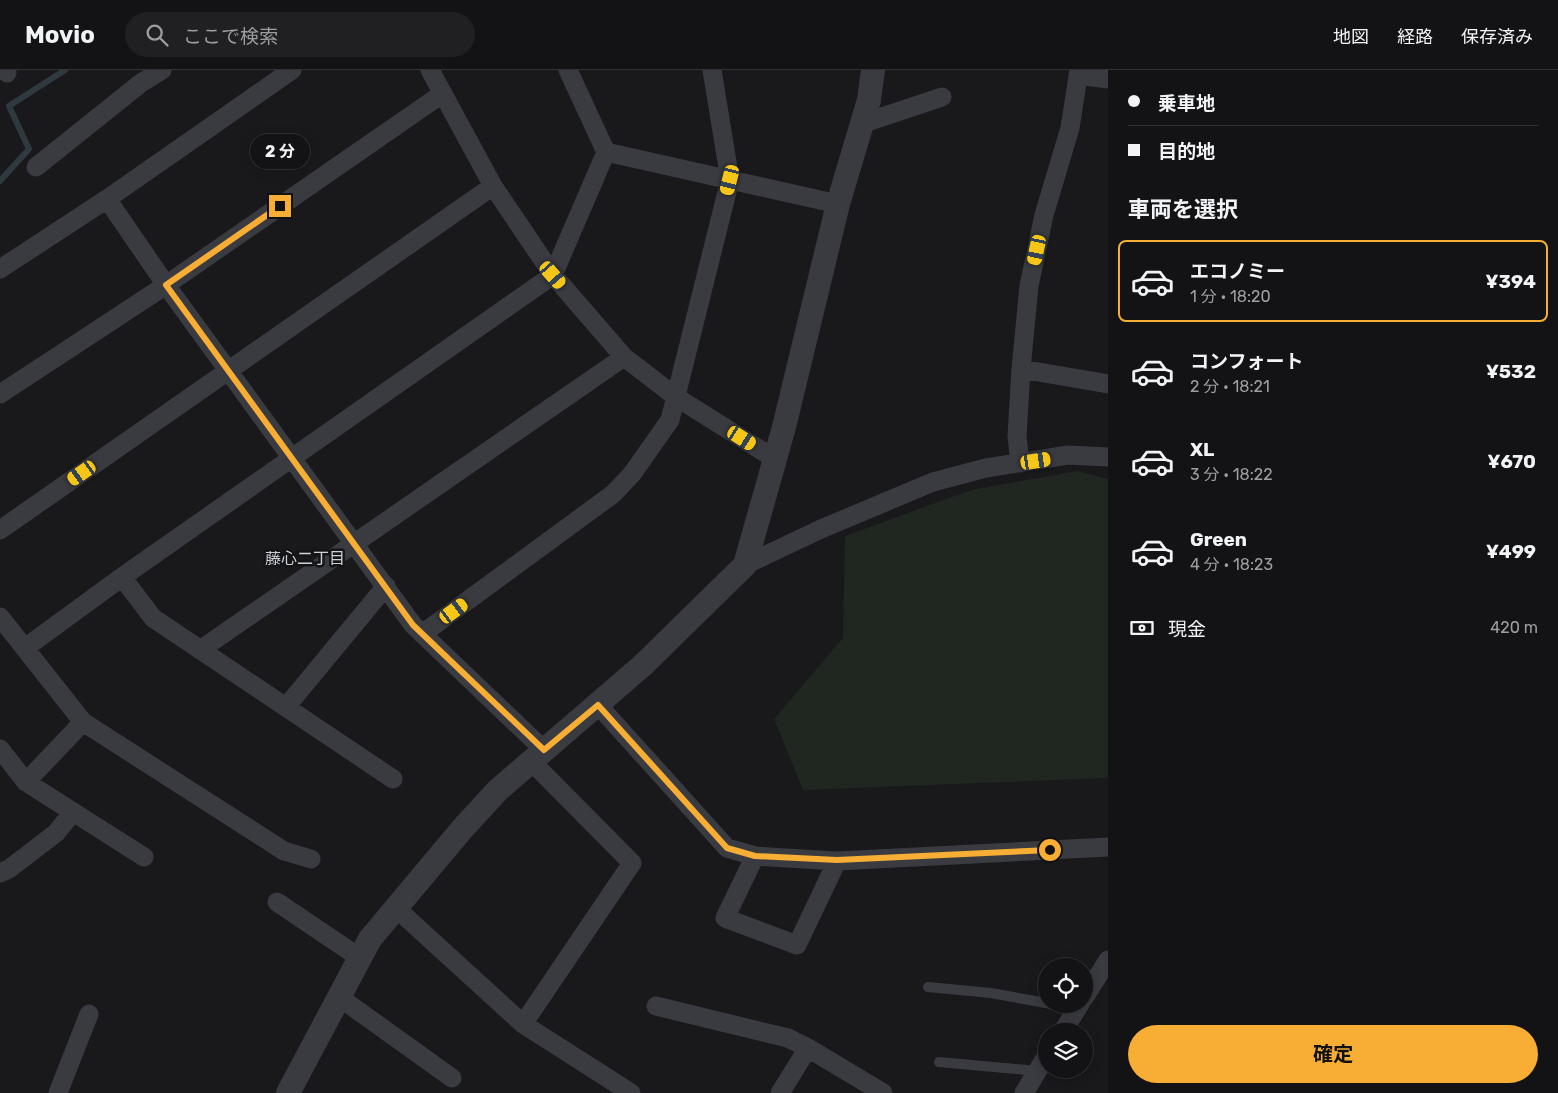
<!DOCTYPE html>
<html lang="ja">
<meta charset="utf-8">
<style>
:root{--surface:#131315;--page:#202022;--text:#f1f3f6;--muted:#9d9ea0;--line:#323234;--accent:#f8ae34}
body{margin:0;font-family:Rubik,"Noto Sans JP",sans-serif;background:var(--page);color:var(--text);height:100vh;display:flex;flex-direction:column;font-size:19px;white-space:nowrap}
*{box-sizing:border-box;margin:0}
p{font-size:16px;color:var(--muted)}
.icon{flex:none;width:28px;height:28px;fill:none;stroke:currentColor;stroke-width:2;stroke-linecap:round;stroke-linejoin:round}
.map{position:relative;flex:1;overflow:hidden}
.sheet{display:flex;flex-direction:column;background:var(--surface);width:450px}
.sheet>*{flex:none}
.banner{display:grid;align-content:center;height:110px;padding:0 20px;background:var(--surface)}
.buttons{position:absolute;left:1038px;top:888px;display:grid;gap:10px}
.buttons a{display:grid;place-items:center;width:55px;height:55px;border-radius:50%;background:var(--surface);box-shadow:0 2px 12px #0003,0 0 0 1px var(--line);font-size:25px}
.end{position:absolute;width:22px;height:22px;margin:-11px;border:6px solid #f8ae34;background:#111;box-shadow:0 0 0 2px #111}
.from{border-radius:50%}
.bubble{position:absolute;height:35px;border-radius:18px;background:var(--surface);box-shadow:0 2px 12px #0003,0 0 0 1px var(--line);font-size:16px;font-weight:700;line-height:35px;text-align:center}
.car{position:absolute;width:15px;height:30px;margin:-15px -8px;border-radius:6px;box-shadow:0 0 4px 1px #0007;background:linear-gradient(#f5c518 24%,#345 0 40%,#f5c518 0 76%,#345 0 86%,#f5c518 0)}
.banner b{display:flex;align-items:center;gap:18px;height:48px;font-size:19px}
.banner b+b{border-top:1px solid var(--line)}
.banner i{width:12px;height:12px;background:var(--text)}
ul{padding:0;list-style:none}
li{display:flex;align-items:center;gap:15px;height:82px;margin:0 10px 8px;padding:0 10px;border:2px solid transparent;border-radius:8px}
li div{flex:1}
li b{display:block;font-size:19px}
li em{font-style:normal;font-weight:700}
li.current{border-color:var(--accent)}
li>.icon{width:45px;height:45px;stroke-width:1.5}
h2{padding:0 20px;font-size:22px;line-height:60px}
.pay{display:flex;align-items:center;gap:12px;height:55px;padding:0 20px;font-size:19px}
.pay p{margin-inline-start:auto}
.primary-button{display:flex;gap:10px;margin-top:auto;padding:10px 20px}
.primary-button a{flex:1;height:58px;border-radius:30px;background:var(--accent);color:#111;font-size:20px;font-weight:700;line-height:58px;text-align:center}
header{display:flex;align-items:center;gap:30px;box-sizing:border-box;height:70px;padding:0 25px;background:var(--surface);border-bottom:1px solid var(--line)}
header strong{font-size:24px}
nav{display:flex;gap:28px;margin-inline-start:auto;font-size:18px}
.search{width:350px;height:45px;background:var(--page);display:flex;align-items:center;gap:12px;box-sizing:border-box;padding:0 18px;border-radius:28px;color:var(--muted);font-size:19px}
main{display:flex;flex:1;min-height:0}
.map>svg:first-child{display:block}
</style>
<header>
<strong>Movio</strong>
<div class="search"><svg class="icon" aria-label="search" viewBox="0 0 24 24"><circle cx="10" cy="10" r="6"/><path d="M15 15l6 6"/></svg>ここで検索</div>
<nav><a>地図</a><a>経路</a><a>保存済み</a></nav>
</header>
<main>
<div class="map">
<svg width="1108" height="1023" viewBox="0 0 1108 1023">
<rect width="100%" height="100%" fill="#19191c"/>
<!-- green -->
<path fill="#1f2720" d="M1077,401L1108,409V708L803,720L774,649L843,568L845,466L971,420Z"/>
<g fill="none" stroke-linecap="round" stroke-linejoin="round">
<!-- stream -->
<path stroke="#2e3940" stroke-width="6" d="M0,111L29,79L9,36L65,0"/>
<!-- service -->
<path stroke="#3a3b41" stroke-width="10" d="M928,917L991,923L1046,933
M1049,934L1077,939
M939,992L1038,1001"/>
<!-- minor -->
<path stroke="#3a3b41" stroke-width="19" d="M5,0L7,3
M430,0L493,116L553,205L624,287L676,327L775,389
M1078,5L1108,9
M861,54L942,27
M606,82L838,134
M36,97L141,13L162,0
M107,129L166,215L413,555L544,680
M0,199L107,129L292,0
M1021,299L1108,314
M0,324L166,215L442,24
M1020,393L1017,366L1021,299L1029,216L1044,145L1070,58L1079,0
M0,460L493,116
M745,495L821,459L933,412L986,398L1068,385L1108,387
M122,507L153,548L393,709
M0,547L83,652L284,781L311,789
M422,564L613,424L632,404L670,350L730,110L712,0
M25,578L122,507L553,205L606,82L568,0
M200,580L624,287
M598,635L727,778L755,786L837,791L1108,777
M286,637L386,516
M0,679L26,712L144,787
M26,712L83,652
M755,786L725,848L797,875L837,791
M0,803L9,799L56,763L73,742
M277,832L360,888
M397,839L523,954L631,1023
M339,927L452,1008
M1084,928L1108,890
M656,936L788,968L808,978L883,1023
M523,954L632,793L531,691
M1063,961L1080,934
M58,1023L89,944
M780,1023L808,978
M1024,1023L1046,987"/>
<!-- tertiary -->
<path stroke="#3a3b41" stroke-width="24" d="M288,1023L370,869L463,758L498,720L643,595L745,495L784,357L838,134L869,30L873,0"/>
</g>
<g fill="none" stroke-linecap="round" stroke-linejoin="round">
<!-- route -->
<path stroke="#f8ae34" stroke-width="6" d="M280,136L166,215L413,555L544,680L598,635L727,778L755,786L837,790L1050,780"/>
</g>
<g text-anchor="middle" stroke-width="5" stroke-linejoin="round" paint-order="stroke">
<!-- neighbourhood labels -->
<g font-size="16" fill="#ccd0d7" stroke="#141417">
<text x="305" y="494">藤心二丁目</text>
</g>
</g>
</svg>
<div class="buttons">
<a><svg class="icon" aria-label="locate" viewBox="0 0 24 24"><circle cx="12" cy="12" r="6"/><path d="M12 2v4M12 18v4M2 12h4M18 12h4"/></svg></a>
<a><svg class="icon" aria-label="layers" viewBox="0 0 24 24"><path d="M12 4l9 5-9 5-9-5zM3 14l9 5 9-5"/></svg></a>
</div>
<i class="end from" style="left:1050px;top:780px"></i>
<i class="end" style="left:280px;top:136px"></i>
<div class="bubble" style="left:250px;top:64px;width:60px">2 分</div>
<i class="car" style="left:730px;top:110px;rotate:194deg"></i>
<i class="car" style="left:1037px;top:180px;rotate:192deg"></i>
<i class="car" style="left:553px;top:205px;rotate:139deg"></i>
<i class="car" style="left:742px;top:368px;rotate:122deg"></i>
<i class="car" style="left:1036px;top:391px;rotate:81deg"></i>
<i class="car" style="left:82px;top:403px;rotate:235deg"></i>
<i class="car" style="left:454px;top:541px;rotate:54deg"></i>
</div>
<section class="sheet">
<div class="banner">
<b><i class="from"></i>乗車地</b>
<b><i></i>目的地</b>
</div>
<h2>車両を選択</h2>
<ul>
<li class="current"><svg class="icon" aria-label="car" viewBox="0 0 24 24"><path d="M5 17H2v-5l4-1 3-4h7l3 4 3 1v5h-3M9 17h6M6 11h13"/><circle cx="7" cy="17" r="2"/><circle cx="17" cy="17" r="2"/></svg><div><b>エコノミー</b><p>1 分 · 18:20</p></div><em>¥394</em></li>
<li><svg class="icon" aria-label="car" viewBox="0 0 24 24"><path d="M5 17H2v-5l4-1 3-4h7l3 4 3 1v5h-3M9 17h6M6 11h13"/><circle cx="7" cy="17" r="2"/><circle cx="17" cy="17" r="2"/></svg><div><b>コンフォート</b><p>2 分 · 18:21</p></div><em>¥532</em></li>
<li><svg class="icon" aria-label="car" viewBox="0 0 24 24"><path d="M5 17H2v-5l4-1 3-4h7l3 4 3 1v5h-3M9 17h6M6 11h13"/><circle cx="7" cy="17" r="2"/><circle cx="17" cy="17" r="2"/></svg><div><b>XL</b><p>3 分 · 18:22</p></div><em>¥670</em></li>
<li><svg class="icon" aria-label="car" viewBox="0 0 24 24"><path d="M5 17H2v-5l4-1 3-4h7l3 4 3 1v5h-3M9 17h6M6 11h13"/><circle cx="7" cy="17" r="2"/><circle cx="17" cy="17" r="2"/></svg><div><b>Green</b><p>4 分 · 18:23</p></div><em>¥499</em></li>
</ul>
<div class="pay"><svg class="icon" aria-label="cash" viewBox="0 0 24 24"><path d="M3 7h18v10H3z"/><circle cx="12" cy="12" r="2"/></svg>現金<p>420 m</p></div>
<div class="primary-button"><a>確定</a></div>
</section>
</main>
